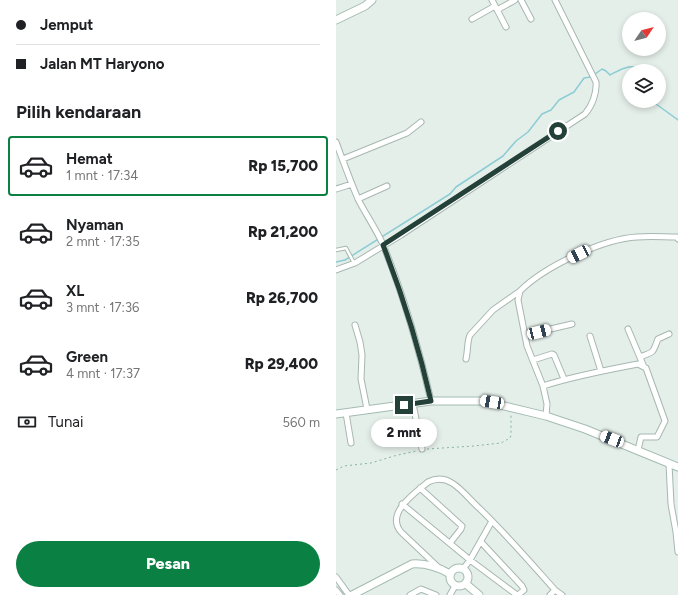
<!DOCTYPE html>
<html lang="id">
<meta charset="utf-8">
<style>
:root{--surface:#fff;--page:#f2f2f2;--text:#202124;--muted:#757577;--line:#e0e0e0;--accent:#0b8043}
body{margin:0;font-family:Figtree,sans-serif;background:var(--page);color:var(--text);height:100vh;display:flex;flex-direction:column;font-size:15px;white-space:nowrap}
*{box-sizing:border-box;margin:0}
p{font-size:13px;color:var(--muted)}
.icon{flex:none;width:22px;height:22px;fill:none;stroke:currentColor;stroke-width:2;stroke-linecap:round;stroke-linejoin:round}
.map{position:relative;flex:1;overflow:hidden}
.sheet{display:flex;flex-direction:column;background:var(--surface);width:336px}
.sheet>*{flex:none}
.banner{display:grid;align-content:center;height:88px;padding:0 16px;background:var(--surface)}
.needle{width:26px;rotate:55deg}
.buttons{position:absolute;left:286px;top:12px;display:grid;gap:8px}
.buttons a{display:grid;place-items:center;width:44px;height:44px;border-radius:50%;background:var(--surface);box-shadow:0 2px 6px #0003;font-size:20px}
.end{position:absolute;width:18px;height:18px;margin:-9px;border:5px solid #234138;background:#fff;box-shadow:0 0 0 2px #fff}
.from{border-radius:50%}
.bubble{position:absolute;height:28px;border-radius:14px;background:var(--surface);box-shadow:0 2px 6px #0003;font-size:13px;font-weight:800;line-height:28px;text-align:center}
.car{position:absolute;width:12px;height:24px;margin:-12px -6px;border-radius:5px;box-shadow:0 0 3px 1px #0007;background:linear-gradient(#fff 24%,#345 0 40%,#fff 0 76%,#345 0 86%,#fff 0)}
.banner b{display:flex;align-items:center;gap:14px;height:38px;font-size:15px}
.banner b+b{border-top:1px solid var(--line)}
.banner i{width:10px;height:10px;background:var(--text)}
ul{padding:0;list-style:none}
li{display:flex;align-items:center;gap:12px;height:60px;margin:0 8px 6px;padding:0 8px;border:2px solid transparent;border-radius:4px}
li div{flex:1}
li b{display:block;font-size:15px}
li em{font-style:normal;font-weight:800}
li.current{border-color:var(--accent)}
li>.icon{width:36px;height:36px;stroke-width:1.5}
h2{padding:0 16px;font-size:18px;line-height:48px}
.pay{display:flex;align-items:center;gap:10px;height:44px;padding:0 16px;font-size:15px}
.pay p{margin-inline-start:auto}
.primary-button{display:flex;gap:8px;margin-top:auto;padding:8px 16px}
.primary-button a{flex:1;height:46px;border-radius:24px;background:var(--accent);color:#fff;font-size:16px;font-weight:800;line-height:46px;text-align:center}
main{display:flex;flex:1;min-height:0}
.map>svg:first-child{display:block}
</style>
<main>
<section class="sheet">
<div class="banner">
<b><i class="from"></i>Jemput</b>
<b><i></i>Jalan MT Haryono</b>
</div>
<h2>Pilih kendaraan</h2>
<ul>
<li class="current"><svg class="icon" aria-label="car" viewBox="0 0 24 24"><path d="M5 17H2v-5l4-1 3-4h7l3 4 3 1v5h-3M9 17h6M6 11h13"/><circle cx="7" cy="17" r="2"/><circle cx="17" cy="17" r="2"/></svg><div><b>Hemat</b><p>1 mnt · 17:34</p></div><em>Rp 15,700</em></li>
<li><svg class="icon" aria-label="car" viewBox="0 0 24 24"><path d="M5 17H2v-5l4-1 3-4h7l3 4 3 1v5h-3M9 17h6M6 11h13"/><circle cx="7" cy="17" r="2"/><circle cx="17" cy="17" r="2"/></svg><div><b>Nyaman</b><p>2 mnt · 17:35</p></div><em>Rp 21,200</em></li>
<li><svg class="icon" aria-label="car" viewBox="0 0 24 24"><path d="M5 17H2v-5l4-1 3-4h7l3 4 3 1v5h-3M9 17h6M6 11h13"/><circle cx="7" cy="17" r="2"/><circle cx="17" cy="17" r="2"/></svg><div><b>XL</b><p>3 mnt · 17:36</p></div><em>Rp 26,700</em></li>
<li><svg class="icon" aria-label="car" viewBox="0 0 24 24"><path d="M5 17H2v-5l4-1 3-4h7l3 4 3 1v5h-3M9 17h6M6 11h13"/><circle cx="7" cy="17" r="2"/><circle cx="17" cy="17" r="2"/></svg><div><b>Green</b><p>4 mnt · 17:37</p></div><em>Rp 29,400</em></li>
</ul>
<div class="pay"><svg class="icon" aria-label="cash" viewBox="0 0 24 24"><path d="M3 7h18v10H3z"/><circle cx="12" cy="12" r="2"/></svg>Tunai<p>560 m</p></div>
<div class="primary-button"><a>Pesan</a></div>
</section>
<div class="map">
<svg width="342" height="595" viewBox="0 0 342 595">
<rect width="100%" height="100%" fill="#e5efea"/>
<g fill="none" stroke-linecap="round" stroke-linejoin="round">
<!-- stream -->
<path stroke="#8cccd4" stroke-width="1.5" d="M319,101L320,104L342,120
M0,262L9,260L114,194L120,187L167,156L180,141L192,132L206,114L215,110L223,100L238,92L248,78L255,77L266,69L270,71L274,75C286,69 295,62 307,71"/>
<defs>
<path id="lane" d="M0,250L10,248L18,263"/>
<path id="street" d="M156,0L170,27
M185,0L195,19
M161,10L179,0
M136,19L159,6
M0,142C7,161 14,180 22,199C30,215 41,230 48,247C68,297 83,349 95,401
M7,159L71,133L85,122
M0,189L16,184
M22,199L51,186
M0,270L19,263L65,235L249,114C256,106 261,93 260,82L219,0
M19,325L24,342L26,355L25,379L31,409
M292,329L308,367
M189,335L236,324
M254,336L265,371
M304,357C319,351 316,354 322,339L333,334
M130,359C132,351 131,341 134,335L157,310L184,291
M197,360L216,354L218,355L228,379
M207,386C238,376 270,370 302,364L310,368L329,421L321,437H305L302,450
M77,404L86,449
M10,413L15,443
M210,416L211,404L207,386L191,346L182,300L184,291C208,267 266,239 301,237C314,236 328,237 341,237L342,239
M333,464L335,504L340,532L342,552
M84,488L126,526L125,529L114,543
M66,504L134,560L181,595
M145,542L186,586L188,590L182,595
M102,567L65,532C49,513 79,493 92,482C100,478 108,478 116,483C126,489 134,500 143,508C170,534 194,562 219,590L226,595
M127,569L134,560L156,521
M0,577L13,595
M0,590L4,595
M74,595L85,589L100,595
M114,595L119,586
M214,595L219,590"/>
<path id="secondary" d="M0,20L29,6L36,0
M0,414L95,401H148L210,416L249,429L342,467
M114 577a9 9 0 1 1 18 0a9 9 0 1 1-18 0Z
M130,584L143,595
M16,595L76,564C90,563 102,567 114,574"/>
</defs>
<!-- lane casing -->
<use href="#lane" stroke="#a7b7b1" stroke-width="4.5"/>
<!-- street casing -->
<use href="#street" stroke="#a7b7b1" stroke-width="7"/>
<!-- secondary casing -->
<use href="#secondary" stroke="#a3bbb1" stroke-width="9"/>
<!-- path -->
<path stroke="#85b3a2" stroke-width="1" stroke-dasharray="2 3" stroke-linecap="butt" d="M91,449L138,446L165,443L174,438L175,435V414
M0,470L8,466L35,463L58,456L80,451"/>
<!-- lane -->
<use href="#lane" stroke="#fff" stroke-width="2.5"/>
<!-- street -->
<use href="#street" stroke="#fff" stroke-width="5"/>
<!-- secondary -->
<use href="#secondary" stroke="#fff" stroke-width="7"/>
</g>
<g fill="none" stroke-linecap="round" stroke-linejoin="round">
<!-- route -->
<path stroke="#234138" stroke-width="5" d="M68,405L95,401C83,348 67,296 47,245L222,131"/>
</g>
</svg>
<div class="buttons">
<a><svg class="needle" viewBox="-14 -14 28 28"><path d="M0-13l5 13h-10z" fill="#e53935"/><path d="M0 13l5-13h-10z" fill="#757577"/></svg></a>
<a><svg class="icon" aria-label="layers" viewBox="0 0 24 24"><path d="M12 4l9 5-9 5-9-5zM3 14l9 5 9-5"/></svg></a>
</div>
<i class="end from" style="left:222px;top:131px"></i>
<i class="end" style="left:68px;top:405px"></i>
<div class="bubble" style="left:35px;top:419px;width:66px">2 mnt</div>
<i class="car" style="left:243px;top:254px;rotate:243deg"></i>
<i class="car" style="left:203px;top:332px;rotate:76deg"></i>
<i class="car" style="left:156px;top:402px;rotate:280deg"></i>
<i class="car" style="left:276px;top:439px;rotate:291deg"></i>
</div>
</main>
